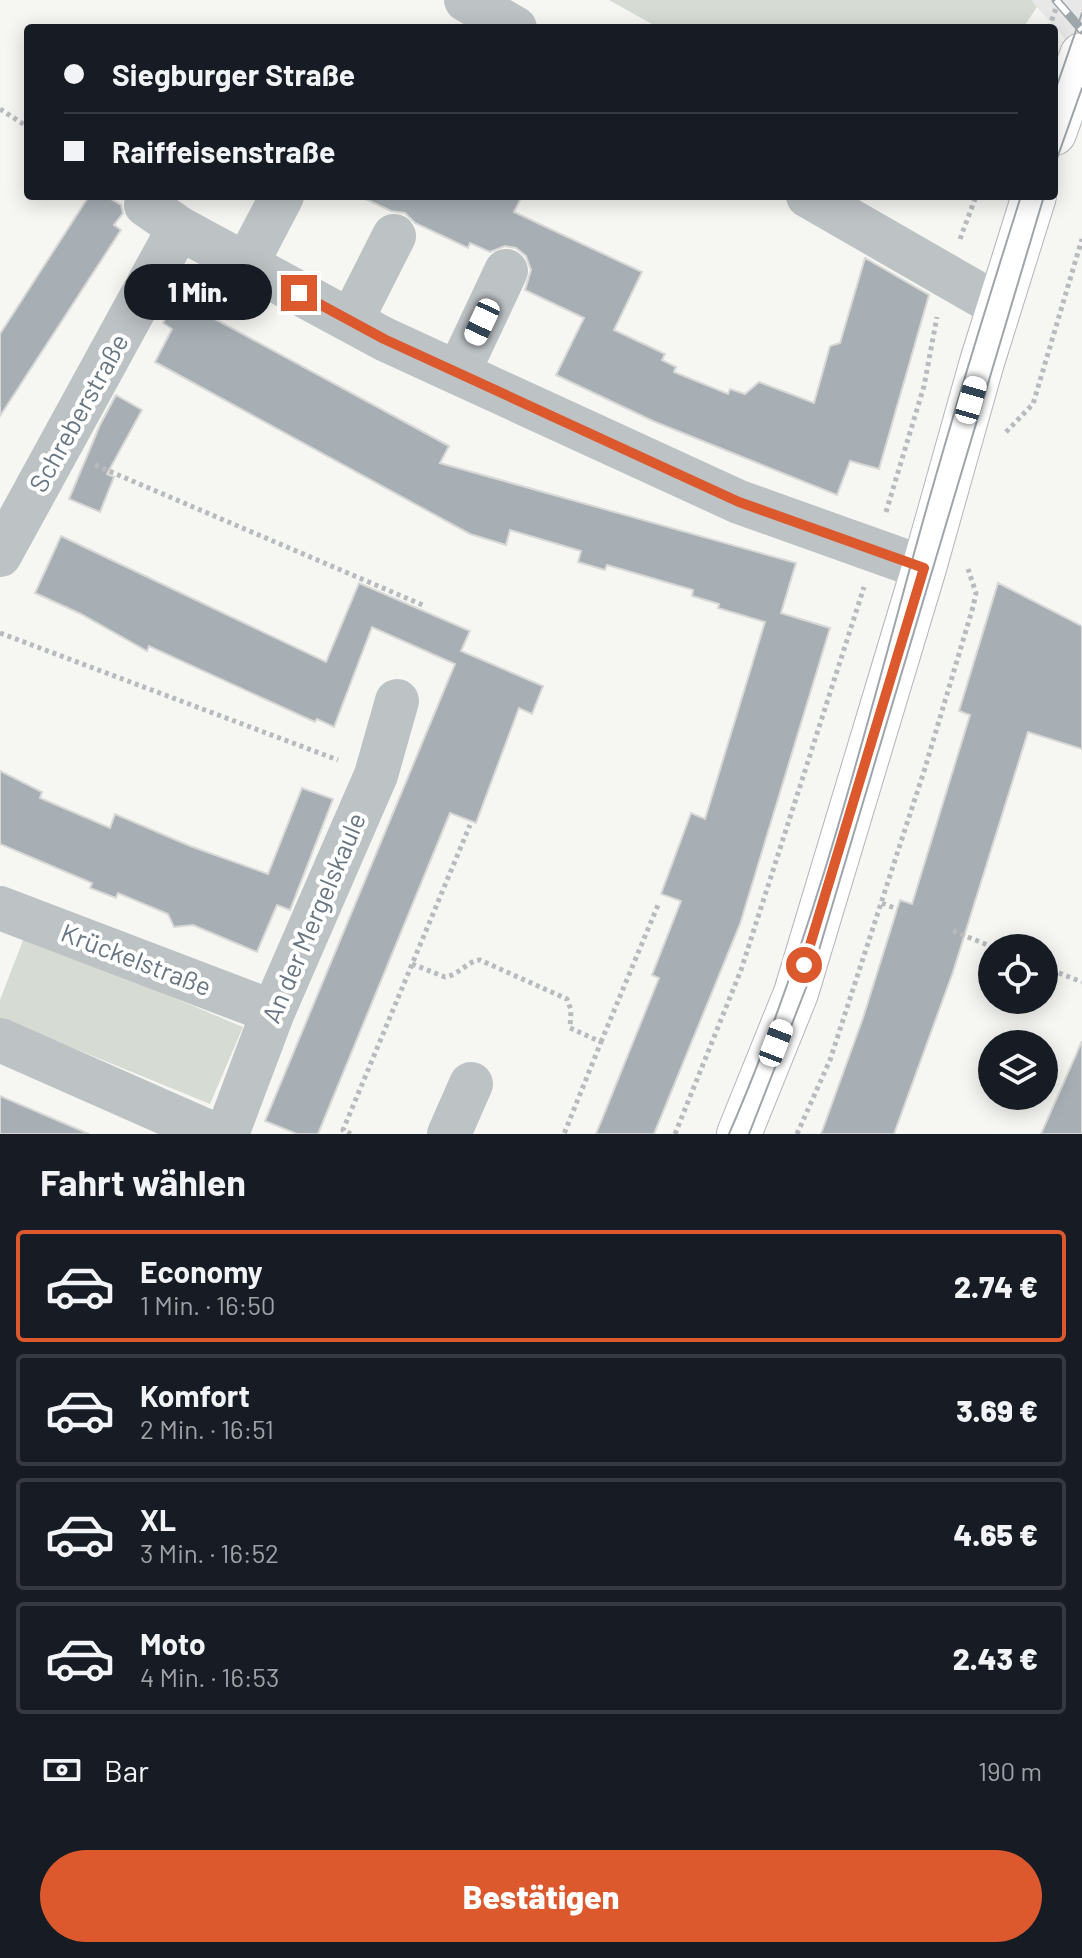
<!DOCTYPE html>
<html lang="de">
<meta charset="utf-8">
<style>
:root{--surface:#171b24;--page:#242831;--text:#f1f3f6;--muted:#9ea1a6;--line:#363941;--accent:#dc592e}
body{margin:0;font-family:Barlow,sans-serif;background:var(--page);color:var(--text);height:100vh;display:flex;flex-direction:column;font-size:30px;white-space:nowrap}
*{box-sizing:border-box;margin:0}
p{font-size:26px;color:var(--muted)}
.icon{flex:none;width:44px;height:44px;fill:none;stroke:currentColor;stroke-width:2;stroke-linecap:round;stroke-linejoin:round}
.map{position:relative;height:1134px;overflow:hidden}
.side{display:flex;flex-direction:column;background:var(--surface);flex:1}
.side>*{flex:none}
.hud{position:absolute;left:24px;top:24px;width:1034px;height:176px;border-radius:8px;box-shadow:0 4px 20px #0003;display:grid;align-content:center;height:176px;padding:0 40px;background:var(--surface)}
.buttons{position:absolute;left:978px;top:934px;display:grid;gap:16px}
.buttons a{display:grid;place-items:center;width:80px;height:80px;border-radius:50%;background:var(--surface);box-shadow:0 4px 20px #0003;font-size:40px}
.end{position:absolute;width:36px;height:36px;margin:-18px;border:10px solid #dc592e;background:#fff;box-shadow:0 0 0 4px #fff}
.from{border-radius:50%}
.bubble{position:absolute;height:56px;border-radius:28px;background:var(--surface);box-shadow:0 4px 20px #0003;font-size:26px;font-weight:800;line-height:56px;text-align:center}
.car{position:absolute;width:24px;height:48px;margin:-24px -12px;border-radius:10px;box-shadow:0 0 6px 2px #0007;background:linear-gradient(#fff 24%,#345 0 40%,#fff 0 76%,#345 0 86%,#fff 0)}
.hud b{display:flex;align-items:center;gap:28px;height:76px;font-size:30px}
.hud b+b{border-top:2px solid var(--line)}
.hud i{width:20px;height:20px;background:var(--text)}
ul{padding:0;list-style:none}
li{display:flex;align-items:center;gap:24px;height:112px;margin:0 16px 12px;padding:0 24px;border:4px solid var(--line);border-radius:8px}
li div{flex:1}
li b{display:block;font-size:30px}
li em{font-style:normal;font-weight:800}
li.current{border-color:var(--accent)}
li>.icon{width:72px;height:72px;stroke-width:1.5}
h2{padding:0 40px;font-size:36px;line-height:96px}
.pay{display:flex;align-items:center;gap:20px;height:88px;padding:0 40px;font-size:30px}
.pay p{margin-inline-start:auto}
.button{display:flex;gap:16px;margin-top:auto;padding:16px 40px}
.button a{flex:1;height:92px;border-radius:48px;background:var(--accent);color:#fff;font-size:32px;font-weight:800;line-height:92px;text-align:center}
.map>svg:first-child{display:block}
</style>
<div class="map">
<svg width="1082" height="1134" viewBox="0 0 1082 1134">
<rect width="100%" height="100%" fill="#f6f7f3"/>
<!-- built -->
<path fill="#e7e8e7" d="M1031,0H1082V58L1037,7Z"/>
<!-- green -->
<path fill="#d6dbd3" d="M609,0H1031L1037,7L1023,28H659Z
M25,935L243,1027L210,1104L0,1018V1000Z"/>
<!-- building -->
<path fill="#a7afb4" stroke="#d8d8d6" stroke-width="2" d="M89,196H106L121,205L123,213L114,225L121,230L0,416V334Z
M359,196H522L514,212L642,272L614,330L665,354L662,360L676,367L674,372L728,394L730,389L745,394L759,382L814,403L830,346L840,343L865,258L929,295L879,469L850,461L837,495L653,421L556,375L584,318L525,290L531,270L526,256L516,248L505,246L490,252L470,243L468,248L415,223L405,213L391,211Z
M177,296L203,310L202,312L449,446L440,463L796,563L781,613L830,628L740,924L654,1134H596L659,978L652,975L681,901L661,894L691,813L705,819L765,622L718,608L719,604L692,596L693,590L607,565L605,570L578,562L581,551L510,530L506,545L470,534L155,362L172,329L163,323Z
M116,395L142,410L107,474L114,477L100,512L69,499L100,425Z
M61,536L326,662L359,583L470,631L461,651L543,686L532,714L519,708L476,823L450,813L318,1134H297L265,1121L455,664L372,627L334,727L317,719L315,722L149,646L147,651L81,614L35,593Z
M998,583L1082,626V749L1028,732L953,972L894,1134H821L863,1018L900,900L912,904L970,715L959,711Z
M0,771L42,792L40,798L110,828L115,814L190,846L268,874L302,788L333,799L290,910L277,905L257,952L193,925L174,927L168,914L118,893L116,898L90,888L92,883L0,844Z
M1082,1041V1134H1041L1052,1109Z
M0,1096L89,1134H0Z"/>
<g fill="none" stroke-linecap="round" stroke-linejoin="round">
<defs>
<path id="major" d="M1054,133L1082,55
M739,1134L796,993L924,568L982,362L1034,196"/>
</defs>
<!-- major casing -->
<use href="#major" stroke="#b1b6ba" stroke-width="46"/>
<!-- path -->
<path stroke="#b8bbbd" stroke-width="5" stroke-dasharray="4 4" stroke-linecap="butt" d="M1049,28L1059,0
M0,109L28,127
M960,239L976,196
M1006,432L1033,404L1082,239
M95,465L425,606
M886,512L924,386L937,317
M0,633L338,760
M882,903L897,909
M953,931L995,948
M412,964L445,977C459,975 467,961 480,960L567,999L571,1010L570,1028L601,1042L564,1134
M1044,967L1082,982
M601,1042L658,905
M351,1134L343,1130L470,825
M675,1134L741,970L864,587
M797,1134L830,1060L925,768L973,607L976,593L968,569"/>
<!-- minor -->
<path stroke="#bdc2c5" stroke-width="44" d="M466,0L515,28
M151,196L146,205L179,228L384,339L739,502L924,568
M808,196L999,306
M246,265L282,196
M351,321L394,236
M458,373L506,271
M0,555L179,228
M0,908L273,1012
M0,1040L213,1134
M227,1134L273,1012L376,775L397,701
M449,1134L471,1084"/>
<!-- major -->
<use href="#major" stroke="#fff" stroke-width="44"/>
<!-- tram -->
<path stroke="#9fa6ab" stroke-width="2" d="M1054,94L1082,13
M1054,167L1082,88
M729,1134C808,952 858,759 910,568C944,443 982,319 1021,196
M749,1134L813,970L1044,196"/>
<defs>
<path id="rail" d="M1056,0L1082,30"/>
</defs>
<!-- rail casing -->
<use href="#rail" stroke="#9fa6ab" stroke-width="9"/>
<!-- rail -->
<use href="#rail" stroke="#fff" stroke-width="6" stroke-dasharray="18" stroke-linecap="butt"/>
</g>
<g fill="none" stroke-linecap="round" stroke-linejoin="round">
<!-- route -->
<path stroke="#dc592e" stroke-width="10" d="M299,293L384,339L739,502L924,568L804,965"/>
</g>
<g text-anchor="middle" stroke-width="8" stroke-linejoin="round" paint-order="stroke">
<!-- street labels -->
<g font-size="26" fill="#677683" stroke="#fff">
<text transform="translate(79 413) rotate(-61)" y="9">Schreberstraße</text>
<text transform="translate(314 918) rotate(-67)" y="9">An der Mergelskaule</text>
<text transform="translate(136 960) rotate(21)" y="9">Krückelstraße</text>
</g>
</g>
</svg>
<div class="buttons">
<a><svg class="icon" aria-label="locate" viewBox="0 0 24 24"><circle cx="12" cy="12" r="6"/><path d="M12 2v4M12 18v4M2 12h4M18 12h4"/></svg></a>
<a><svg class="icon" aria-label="layers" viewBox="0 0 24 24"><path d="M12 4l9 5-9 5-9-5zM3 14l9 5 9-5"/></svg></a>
</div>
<i class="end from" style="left:804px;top:965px"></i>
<i class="end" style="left:299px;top:293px"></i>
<div class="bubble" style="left:124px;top:264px;width:148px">1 Min.</div>
<i class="car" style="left:482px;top:322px;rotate:205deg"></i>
<i class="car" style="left:971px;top:400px;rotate:16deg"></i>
<i class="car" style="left:776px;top:1043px;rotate:21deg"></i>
<div class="hud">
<b><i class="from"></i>Siegburger Straße</b>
<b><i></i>Raiffeisenstraße</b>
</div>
</div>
<section class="side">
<h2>Fahrt wählen</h2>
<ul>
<li class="current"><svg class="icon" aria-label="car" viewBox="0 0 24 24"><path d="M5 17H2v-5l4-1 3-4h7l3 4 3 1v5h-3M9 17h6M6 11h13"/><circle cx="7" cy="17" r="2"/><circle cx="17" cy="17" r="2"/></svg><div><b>Economy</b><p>1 Min. · 16:50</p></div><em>2.74 €</em></li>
<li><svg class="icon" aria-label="car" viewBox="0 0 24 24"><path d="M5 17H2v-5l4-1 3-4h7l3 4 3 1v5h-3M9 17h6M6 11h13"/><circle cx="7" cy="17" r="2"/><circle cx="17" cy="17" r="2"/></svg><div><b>Komfort</b><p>2 Min. · 16:51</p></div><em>3.69 €</em></li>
<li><svg class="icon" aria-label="car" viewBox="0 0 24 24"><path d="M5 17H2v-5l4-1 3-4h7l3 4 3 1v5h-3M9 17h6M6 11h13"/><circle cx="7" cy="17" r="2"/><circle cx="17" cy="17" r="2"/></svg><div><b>XL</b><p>3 Min. · 16:52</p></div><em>4.65 €</em></li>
<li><svg class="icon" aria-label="car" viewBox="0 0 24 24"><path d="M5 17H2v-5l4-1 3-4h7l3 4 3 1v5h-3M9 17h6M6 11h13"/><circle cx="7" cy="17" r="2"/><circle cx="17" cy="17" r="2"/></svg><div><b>Moto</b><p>4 Min. · 16:53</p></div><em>2.43 €</em></li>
</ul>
<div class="pay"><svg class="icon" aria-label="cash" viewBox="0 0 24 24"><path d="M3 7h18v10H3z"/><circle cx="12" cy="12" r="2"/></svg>Bar<p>190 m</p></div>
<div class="button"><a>Bestätigen</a></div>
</section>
